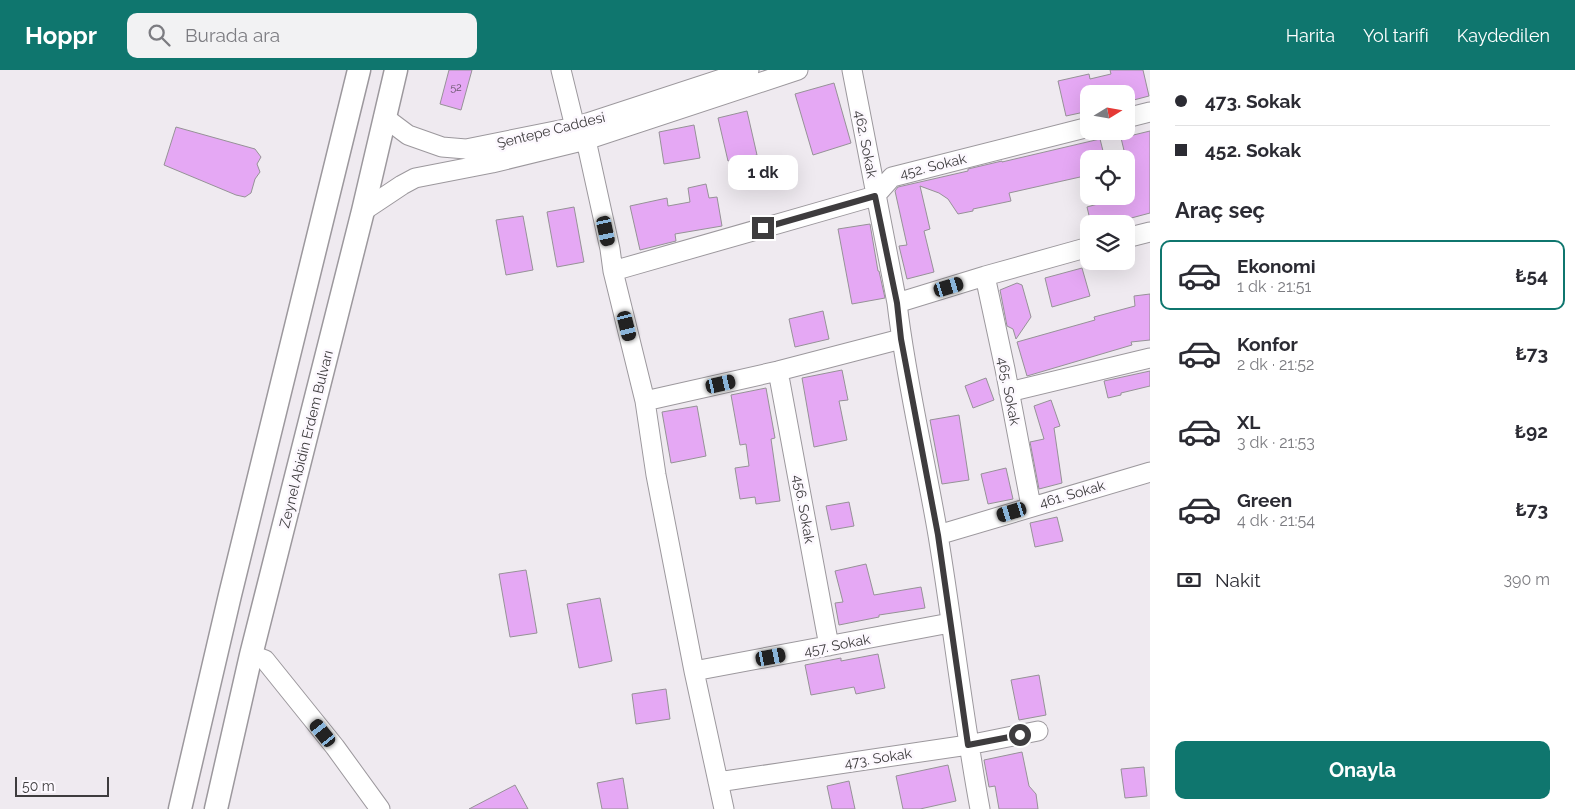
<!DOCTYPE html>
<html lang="tr">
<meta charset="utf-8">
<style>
:root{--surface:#fff;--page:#f2f2f3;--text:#2b2b33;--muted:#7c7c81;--line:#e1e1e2;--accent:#0f766e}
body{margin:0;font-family:Raleway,sans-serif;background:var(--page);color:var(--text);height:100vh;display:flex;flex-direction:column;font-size:19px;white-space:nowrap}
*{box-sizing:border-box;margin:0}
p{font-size:16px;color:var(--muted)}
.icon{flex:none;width:28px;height:28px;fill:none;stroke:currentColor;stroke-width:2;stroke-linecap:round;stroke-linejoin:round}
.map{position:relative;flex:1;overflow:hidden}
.drawer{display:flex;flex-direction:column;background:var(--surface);width:425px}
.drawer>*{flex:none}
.guide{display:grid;align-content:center;height:110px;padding:0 25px;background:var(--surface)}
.needle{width:32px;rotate:79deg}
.buttons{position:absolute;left:1080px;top:15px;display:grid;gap:10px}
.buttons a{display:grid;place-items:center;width:55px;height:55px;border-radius:10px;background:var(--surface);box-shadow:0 5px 20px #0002;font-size:25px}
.scale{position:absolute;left:15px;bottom:12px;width:94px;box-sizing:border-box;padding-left:5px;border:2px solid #3e3c3e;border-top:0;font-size:14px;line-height:18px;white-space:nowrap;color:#3e3c3e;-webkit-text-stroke:4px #fcf8fe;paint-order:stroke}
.end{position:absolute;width:22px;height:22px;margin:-11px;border:6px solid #3e3c3e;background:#fff;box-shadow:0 0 0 2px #fff}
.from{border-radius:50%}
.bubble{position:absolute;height:35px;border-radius:10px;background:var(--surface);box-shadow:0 5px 20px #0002;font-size:16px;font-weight:700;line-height:35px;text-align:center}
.car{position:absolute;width:15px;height:30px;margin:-15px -8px;border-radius:6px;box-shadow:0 0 4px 1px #0007;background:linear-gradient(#222 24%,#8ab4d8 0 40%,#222 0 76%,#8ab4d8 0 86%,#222 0)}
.guide b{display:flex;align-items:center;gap:18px;height:48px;font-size:19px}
.guide b+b{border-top:1px solid var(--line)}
.guide i{width:12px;height:12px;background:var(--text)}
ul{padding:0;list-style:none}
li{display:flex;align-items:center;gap:15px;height:70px;margin:0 10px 8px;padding:0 15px;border:2px solid transparent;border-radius:10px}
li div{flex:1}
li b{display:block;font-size:19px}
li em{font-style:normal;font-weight:700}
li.selected{border-color:var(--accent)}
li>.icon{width:45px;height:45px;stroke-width:1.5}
h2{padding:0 25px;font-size:22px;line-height:60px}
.pay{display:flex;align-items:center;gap:12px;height:55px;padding:0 25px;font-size:19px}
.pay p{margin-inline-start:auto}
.primary-button{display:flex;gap:10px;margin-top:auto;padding:10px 25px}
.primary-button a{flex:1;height:58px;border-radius:10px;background:var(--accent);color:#fff;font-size:20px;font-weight:700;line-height:58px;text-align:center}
header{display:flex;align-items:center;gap:30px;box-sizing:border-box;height:70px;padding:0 25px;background:var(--accent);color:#fff}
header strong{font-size:24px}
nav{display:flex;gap:28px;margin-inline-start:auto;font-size:18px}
.search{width:350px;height:45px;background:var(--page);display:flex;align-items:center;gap:12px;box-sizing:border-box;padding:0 18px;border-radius:10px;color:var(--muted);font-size:19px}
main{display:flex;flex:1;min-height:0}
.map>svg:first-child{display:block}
</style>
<header>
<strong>Hoppr</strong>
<div class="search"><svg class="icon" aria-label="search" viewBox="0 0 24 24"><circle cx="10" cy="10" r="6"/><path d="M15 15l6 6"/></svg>Burada ara</div>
<nav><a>Harita</a><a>Yol tarifi</a><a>Kaydedilen</a></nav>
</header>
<main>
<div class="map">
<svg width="1150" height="739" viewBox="0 0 1150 739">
<rect width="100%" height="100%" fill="#efeaf0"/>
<!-- building -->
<path fill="#e5a8f4" stroke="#969297" d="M449,0H472L461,40L440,34Z
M1110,0H1143L1149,26L1126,32V24H1089V41L1066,46L1058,11L1089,4L1090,9L1111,4Z
M834,13L851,73L813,85L795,24Z
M747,41L757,85L728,91L718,48Z
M694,55L700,88L664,94L659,62Z
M176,57L255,79L261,87L257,94L260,102L255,109L251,123L245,127L236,125L164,95Z
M1150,61V143L1120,151V154H1091L1087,137L1126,126V106L1130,105L1121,68Z
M1100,69L1105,89H1089V105L1009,123L1011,131L973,139V141L958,144L948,129L939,123L920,116L930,159L924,161L934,202L907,209L899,176L907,175L895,121L898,117L968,101V99L1002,91V92Z
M706,114L709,128L717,127L722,156L675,164L676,171L640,180L630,136L667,128L668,136L690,132L688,118Z
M574,137L584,192L557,197L547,142Z
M523,146L533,200L506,205L496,150Z
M870,154L878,201H879L885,228L852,234L838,159Z
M1082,198L1090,226L1052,237L1045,208Z
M1017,213L1022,215L1031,247L1016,269L1013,259L1007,256L1000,220Z
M1150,224V270L1131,272L1132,275L1027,306L1017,272L1095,250L1094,247L1135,236L1134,226Z
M823,241L829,269L795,277L789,249Z
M842,300L848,330L839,331L847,370L814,377L802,308Z
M1150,301V316L1121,323V325L1108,328L1104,311Z
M986,308L994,330L973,338L965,316Z
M766,318L775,368L771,369L780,431L756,434L755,427L740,429L735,398L749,396L746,374L740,375L731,325Z
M1051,330L1060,356L1054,358L1062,413L1039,419L1030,372L1044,369L1034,336Z
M697,336L706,386L671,393L662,342Z
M959,345L969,410L942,414L930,350Z
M1006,398L1013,429L988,434L981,404Z
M849,432L854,456L831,460L826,436Z
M1057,447L1063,471L1035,477L1030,453Z
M866,494L874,525L921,517L925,538L879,545V547L839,555L835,533L843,532L835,501Z
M526,500L537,563L510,567L499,504Z
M600,528L612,591L579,598L567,534Z
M878,584L885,618L856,624L854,617L811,625L805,595L841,588V591Z
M1039,605L1046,645L1019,650L1011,610Z
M666,619L670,649L636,654L632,624Z
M1022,682L1029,716L1036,724L1038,739H999L995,716L989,717L984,690Z
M948,695L956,731L920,739H903L896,706Z
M1144,697L1147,726L1125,728L1121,699Z
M623,708L628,739H602L597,713Z
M849,711L855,739H832L827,716Z
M515,715L528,739H469Z"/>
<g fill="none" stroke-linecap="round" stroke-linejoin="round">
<defs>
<path id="minor" d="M561,0L575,57
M852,0L897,233C906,311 925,388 938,465C953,556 963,648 980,739
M384,47L408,65L442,77L466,79L575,57L749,0
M1126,48L1150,42
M586,70L610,179L613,201L645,331L656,405L694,601L724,739
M363,141L402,115L415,108L492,93L586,70L798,0
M1126,168L1150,162
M613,201L875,126L892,107L1089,57
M985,206L1005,299L1031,436
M897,233L985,206L1089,177
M778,301L829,576
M1009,322L1150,288
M645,331L778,301L901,269
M938,465L1150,402
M251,585L265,590L335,677L380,739
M694,601L950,553
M718,712L968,675L1038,661"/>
<path id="major" d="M180,739L230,525L359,0
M216,739L251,585L363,141L396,0"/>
</defs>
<!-- minor casing -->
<use href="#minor" stroke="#9c989d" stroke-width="21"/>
<!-- major casing -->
<use href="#major" stroke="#9c989d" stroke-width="25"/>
<!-- minor -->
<use href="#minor" stroke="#fff" stroke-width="19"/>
<!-- major -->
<use href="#major" stroke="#fff" stroke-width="22"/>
</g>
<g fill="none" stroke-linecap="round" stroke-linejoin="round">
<!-- route -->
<path stroke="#3e3c3e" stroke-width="6" d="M763,158L875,126L897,233L901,269L938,465L968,675L1020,665"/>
</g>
<g text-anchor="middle" stroke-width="5" stroke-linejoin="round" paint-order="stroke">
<!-- number labels -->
<g font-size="11" fill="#68576c">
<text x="456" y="21">52</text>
</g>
<!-- street labels -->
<g font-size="14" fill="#3e3c3e" stroke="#fcf8fe">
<text transform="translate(551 60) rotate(-14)" y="5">Şentepe Caddesi</text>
<text transform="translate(866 74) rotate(79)" y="5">462. Sokak</text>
<text transform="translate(933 96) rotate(-14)" y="5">452. Sokak</text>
<text transform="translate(1009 321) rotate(79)" y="5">465. Sokak</text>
<text transform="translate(306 369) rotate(-76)" y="5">Zeynel Abidin Erdem Bulvarı</text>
<text transform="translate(1072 424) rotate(-16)" y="5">461. Sokak</text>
<text transform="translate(804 439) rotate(80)" y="5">456. Sokak</text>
<text transform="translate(837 575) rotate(-11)" y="5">457. Sokak</text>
<text transform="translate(878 688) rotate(-9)" y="5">473. Sokak</text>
</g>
</g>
</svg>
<div class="buttons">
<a><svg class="needle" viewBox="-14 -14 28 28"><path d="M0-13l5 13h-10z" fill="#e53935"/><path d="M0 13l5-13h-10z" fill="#7c7c81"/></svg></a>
<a><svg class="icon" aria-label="locate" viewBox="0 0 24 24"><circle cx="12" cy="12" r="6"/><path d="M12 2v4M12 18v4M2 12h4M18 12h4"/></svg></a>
<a><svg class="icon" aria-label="layers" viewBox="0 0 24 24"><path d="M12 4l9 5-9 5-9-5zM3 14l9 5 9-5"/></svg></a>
</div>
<div class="scale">50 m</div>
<i class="end from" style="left:1020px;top:665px"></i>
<i class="end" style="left:763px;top:158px"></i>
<div class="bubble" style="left:728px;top:85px;width:70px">1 dk</div>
<i class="car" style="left:606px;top:161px;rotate:168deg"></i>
<i class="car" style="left:949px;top:217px;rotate:73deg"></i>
<i class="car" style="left:627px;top:256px;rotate:166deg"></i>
<i class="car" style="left:721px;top:314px;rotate:77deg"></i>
<i class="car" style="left:1012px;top:442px;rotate:253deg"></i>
<i class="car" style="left:771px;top:587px;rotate:79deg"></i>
<i class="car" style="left:323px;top:663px;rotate:321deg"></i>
</div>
<section class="drawer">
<div class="guide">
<b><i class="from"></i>473. Sokak</b>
<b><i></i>452. Sokak</b>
</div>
<h2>Araç seç</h2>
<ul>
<li class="selected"><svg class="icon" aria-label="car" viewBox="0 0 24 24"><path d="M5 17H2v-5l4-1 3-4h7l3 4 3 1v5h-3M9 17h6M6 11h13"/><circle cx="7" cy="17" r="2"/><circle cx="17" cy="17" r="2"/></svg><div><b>Ekonomi</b><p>1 dk · 21:51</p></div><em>₺54</em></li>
<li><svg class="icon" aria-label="car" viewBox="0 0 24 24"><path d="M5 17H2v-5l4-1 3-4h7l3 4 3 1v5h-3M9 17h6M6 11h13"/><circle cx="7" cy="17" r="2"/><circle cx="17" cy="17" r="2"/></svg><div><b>Konfor</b><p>2 dk · 21:52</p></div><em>₺73</em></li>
<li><svg class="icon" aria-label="car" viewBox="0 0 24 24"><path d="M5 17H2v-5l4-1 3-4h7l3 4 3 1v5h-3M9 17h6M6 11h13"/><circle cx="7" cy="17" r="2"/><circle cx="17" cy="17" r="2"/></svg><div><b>XL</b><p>3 dk · 21:53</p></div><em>₺92</em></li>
<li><svg class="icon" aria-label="car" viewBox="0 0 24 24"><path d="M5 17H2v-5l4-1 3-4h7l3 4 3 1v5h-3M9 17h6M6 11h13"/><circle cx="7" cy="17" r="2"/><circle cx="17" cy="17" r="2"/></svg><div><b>Green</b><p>4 dk · 21:54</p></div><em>₺73</em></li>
</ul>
<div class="pay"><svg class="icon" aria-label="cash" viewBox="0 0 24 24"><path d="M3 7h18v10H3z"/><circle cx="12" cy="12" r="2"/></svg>Nakit<p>390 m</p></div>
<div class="primary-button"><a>Onayla</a></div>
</section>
</main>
